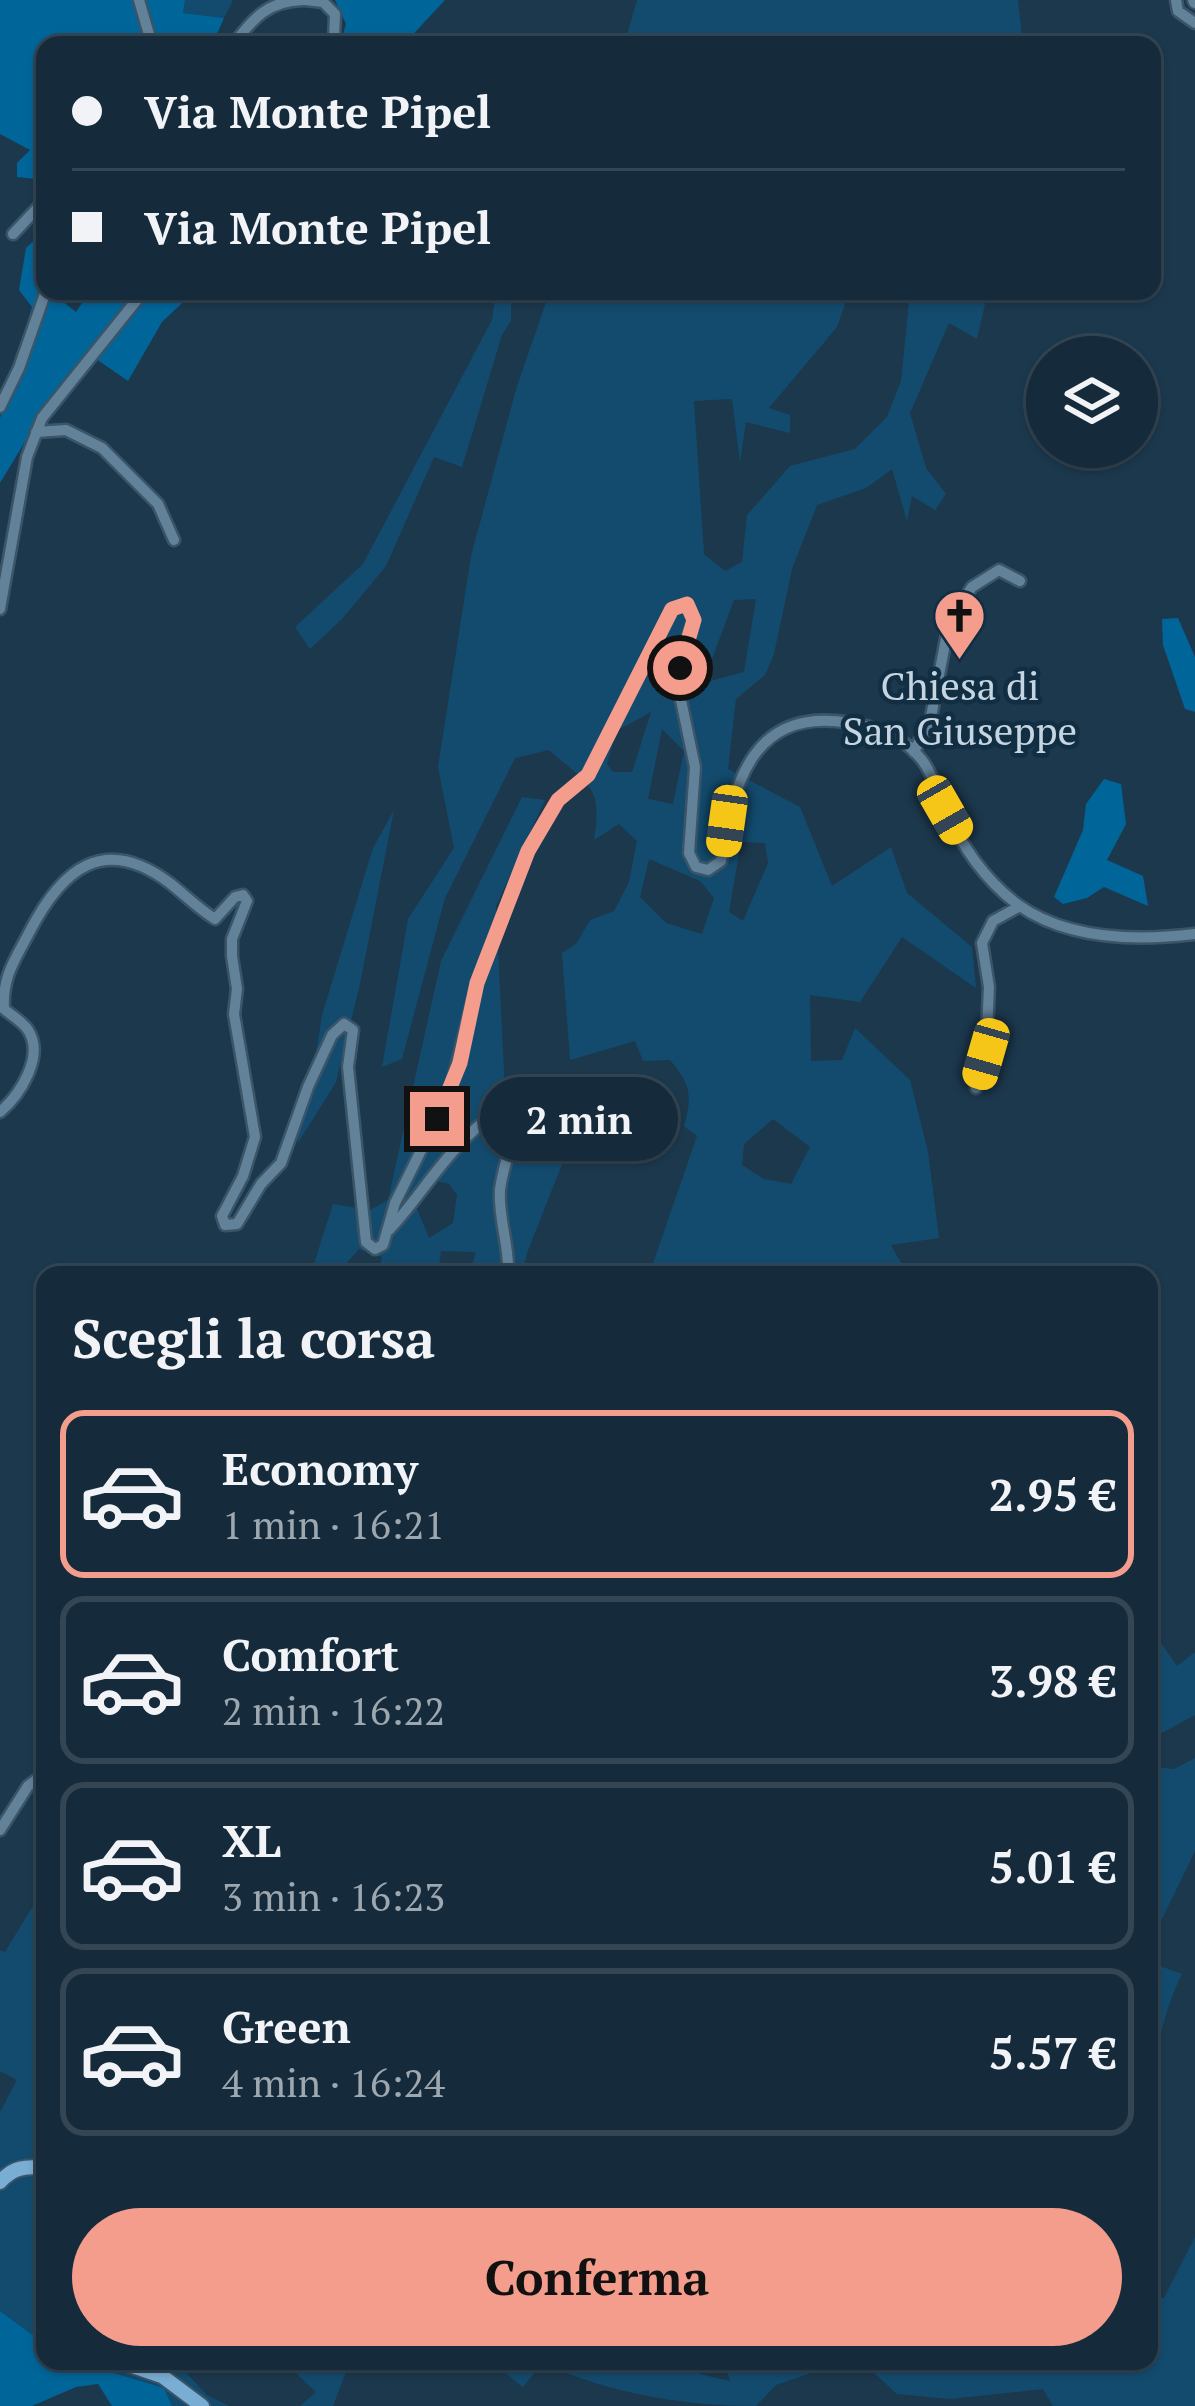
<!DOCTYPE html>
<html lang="it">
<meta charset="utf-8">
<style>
:root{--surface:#152a3a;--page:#1e3242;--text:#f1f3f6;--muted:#9da7af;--line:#344654;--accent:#f49d8d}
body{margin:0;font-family:"PT Serif",serif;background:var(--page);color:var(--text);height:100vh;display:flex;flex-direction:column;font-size:45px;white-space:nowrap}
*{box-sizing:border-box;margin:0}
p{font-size:39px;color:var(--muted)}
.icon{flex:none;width:66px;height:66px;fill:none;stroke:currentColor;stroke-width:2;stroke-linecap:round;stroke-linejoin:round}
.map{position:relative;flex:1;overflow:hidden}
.panel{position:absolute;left:36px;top:1266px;width:1122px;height:1104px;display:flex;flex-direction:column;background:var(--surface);border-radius:24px;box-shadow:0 3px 9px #0004,0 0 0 3px var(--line)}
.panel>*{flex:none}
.top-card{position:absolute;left:36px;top:36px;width:1125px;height:264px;border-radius:24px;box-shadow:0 3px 9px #0004,0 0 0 3px var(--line);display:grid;align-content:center;height:264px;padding:0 36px;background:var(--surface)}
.controls{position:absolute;left:1026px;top:336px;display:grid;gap:24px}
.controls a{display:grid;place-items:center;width:132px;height:132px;border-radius:50%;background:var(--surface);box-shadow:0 3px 9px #0004,0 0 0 3px var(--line);font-size:60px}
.end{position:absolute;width:54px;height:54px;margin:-27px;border:15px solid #f49d8d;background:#111;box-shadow:0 0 0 6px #111}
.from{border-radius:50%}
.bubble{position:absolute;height:84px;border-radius:42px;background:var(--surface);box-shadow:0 3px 9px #0004,0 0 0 3px var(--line);font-size:39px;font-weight:700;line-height:84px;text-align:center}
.car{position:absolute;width:36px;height:72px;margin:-36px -18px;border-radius:15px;box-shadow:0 0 9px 3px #0007;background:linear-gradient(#f5c518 24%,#345 0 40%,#f5c518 0 76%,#345 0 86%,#f5c518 0)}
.top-card b{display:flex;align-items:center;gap:42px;height:114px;font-size:45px}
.top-card b+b{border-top:3px solid var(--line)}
.top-card i{width:30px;height:30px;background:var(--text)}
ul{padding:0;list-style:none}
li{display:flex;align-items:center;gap:36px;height:168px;margin:0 24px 18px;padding:0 12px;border:6px solid var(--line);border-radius:24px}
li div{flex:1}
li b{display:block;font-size:45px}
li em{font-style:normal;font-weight:700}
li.active{border-color:var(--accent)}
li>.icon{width:108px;height:108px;stroke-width:1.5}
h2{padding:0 36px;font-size:54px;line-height:144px}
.cta{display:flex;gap:24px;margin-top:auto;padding:24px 36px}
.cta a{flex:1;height:138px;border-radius:72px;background:var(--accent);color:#111;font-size:48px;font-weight:700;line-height:138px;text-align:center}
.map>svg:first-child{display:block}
</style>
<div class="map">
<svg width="1195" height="2406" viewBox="0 0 1195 2406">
<rect width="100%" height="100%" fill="#1c384d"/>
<!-- green -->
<path fill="#134b6e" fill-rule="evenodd" d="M185,0H233L224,18L183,13Z
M637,0H1018L1023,45H624Z
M496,291H511V320L502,335L462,467L434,457L386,566L342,619L310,649L295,627L363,564L492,320Z
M550,291H776L790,302L809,291H834L845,304L837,327L769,408L790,415V433L746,422L740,462L732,399L694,401L704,554L725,571L742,562L747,515L790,466L855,449L887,417L901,381L910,291H988L977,339L949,323L910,413L926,468L946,494L935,510L912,496L907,521L892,469L866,488L817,505L792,569L774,654L765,675L736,699L728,769L800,807L832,886L891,847L907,893L972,947L976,988L902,937L860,1002L810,995L811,1061L842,1060L855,1028L910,1080L928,1152L939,1238L891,1245L908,1275H649L697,1136L684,1126C693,1094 690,1084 670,1060L643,1061L635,1041L570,1060L562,953L576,944L590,920L614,911L629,882L637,841L619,824L594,840C603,784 588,785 549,750L515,758L445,898L402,1059L382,1067L408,919L454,848L438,767L471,556L517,386ZM756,599L744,672L703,683L734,600ZM651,712L632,772H613L607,764L616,731ZM662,729L684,751L673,804L648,799ZM741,842L765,843L768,863L743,921L729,912ZM649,859L700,881L714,898L702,934L666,923L640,897ZM773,1119L810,1147L791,1184L764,1179L742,1165L744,1144Z
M522,797L545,800L496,906L505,1093L574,1134L527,1253L522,1275H469L476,1252L441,1251L438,1275H379L382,1257L359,1249L336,1275H306L312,1270L333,1204L370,1210L388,1200L441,961ZM437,1181L449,1184L457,1195L453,1223L429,1238L416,1206Z
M394,810L360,984L336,1082L298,1143V1119L310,1092L322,1015L373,848Z
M1149,1626L1177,1666L1195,1652V1715L1160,1734L1149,1720Z
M1195,1758V1851L1149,1946V1766L1174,1769Z
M45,1886V2344L0,2311V2112L17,2080L0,2071V1950L5,1952Z
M1149,1962L1182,1974C1159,2020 1153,2070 1149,2121Z
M1195,2237V2406H1053L1043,2389L950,2399L897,2394L861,2361H1149V2297L1164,2298Z
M74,2361H175L207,2395L229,2406H172L164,2388Z
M283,2361H350L333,2406H300L316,2392Z
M443,2361H697L700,2374L730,2381L724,2361H813L811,2373L776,2385L756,2406C681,2406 610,2393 542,2363L523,2387L495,2365Z"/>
<!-- forest -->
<path fill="#006599" d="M0,0H185L183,13L224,18L212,45H45V180L17,177V163L30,150L0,134Z
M335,0H445L403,45H340L346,24Z
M45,230V274L39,283L76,312L90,291H195L162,322L128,381L89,354L40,417L0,483V418L32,307L19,290L26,248Z
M1178,618L1195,657V712L1185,709L1163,645L1162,619Z
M1104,779L1121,784L1126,824L1107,860L1143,876L1148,906L1104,887L1087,898L1063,904L1054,897L1083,830L1086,804Z
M0,2311L45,2344V2361H74L164,2388L172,2406H112L98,2384L76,2387L32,2406H0Z"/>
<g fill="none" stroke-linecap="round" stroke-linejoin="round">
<defs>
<path id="minor" d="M139,0L152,45
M305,0L323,2L335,14L334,38L327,45
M1176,0L1178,11L1195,23
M233,45C253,18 268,1 303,0
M13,234L45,200
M0,407L19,368L46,291
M36,432L66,430L102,448L158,504L174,540
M0,609L27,457L42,418L144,291
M914,752L931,717L949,623L972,587L999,570L1020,581
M976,1088L986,1054L989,987L982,943L993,921L1020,906
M0,1112C20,1095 45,1056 28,1030C23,1022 11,1015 4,1009C2,976 16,958 30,931C62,869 104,833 171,884C186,896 199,909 215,919L235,897L243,895L247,901L232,939V956L237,989L234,1014L255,1137L243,1176L222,1216L225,1225L237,1224L261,1184L281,1163L308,1087L332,1035L344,1024L353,1030L348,1067L366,1242L375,1249L383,1245L395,1203L450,1092L477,983L528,851L558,800L588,775L672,609L687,604L694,620L683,650L678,686L695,767L689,853L696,867L708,870L721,861C733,782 753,706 850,723C877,727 905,738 922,760C934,775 937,794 945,810C963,847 984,879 1017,904C1067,940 1137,941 1195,934
M389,1230C424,1194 463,1121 514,1106C520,1125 502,1167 500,1190C498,1219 510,1247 508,1275
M0,1830L28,1786L36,1780"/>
<path id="tertiary" d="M1194,0L1195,2"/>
<path id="secondary" d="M0,2182C13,2167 26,2166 45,2168
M118,2361L162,2376L202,2406"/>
</defs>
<!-- minor casing -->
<use href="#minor" stroke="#3a5468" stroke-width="15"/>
<!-- tertiary casing -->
<use href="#tertiary" stroke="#3a5468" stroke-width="16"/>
<!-- secondary casing -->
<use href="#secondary" stroke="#3a5468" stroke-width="18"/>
<!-- minor -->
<use href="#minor" stroke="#62829a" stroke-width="10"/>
<!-- tertiary -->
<use href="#tertiary" stroke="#62829a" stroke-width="12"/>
<!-- secondary -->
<use href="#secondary" stroke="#79add3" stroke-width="14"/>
</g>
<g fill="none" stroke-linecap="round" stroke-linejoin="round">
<!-- route -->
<path stroke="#f49d8d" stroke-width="15" d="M437,1119L460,1063L477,983L528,851L558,800L588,775L672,609L687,604L694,620L680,668"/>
</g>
<!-- icons -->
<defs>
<symbol id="church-pin" viewBox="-11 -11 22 30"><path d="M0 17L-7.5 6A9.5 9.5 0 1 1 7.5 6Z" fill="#f49d8d" stroke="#112e42"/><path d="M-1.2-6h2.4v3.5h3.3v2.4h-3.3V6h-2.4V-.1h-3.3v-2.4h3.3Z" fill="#111"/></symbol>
</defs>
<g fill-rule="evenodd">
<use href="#church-pin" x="930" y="586" width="59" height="81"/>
</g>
<g text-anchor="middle" stroke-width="9" stroke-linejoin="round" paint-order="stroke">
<!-- poi labels -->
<g font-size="39" fill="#c5d5e2" stroke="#112e42">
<text x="960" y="700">Chiesa di<tspan x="960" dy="45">San Giuseppe</tspan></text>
</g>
</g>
</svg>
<div class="controls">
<a><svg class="icon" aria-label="layers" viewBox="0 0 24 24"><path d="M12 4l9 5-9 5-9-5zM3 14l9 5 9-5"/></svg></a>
</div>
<i class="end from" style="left:680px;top:668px"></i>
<i class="end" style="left:437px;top:1119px"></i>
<div class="bubble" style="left:480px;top:1077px;width:198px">2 min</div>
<i class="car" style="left:945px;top:810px;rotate:150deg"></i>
<i class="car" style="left:727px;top:821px;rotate:188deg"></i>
<i class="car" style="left:986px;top:1054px;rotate:196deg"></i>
<div class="top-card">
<b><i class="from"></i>Via Monte Pipel</b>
<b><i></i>Via Monte Pipel</b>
</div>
<section class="panel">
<h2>Scegli la corsa</h2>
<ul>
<li class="active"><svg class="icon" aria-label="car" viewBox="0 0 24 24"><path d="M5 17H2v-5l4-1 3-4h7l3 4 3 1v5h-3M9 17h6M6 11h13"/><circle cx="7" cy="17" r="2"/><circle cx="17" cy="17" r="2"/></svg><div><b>Economy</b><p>1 min · 16:21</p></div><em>2.95 €</em></li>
<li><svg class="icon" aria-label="car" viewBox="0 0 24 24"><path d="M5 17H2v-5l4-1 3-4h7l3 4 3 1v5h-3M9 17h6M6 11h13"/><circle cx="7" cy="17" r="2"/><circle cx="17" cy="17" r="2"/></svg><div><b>Comfort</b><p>2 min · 16:22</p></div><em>3.98 €</em></li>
<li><svg class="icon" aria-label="car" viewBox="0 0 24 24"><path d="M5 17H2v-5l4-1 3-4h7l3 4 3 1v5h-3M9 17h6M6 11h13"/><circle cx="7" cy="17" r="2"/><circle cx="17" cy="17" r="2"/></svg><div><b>XL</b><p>3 min · 16:23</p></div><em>5.01 €</em></li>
<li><svg class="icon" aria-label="car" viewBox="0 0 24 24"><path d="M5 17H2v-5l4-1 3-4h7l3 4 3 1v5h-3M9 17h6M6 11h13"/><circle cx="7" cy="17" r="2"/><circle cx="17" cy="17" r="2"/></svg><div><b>Green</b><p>4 min · 16:24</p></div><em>5.57 €</em></li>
</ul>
<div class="cta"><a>Conferma</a></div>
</section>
</div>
